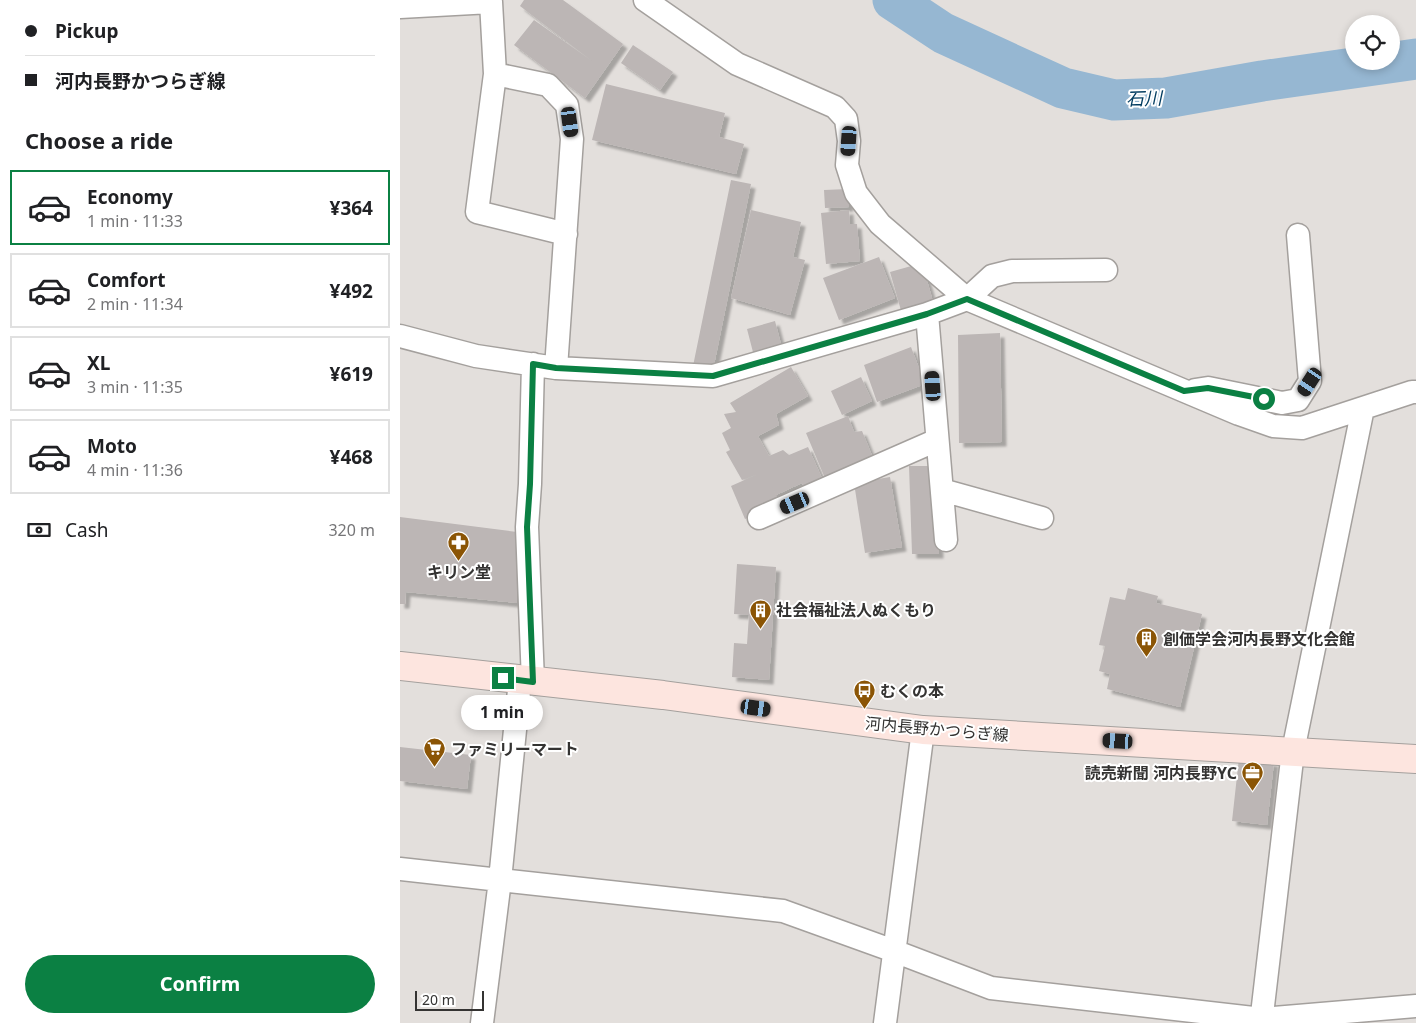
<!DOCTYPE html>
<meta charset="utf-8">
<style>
:root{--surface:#fff;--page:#f2f2f2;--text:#202124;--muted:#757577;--line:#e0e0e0;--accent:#0b8043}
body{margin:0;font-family:"Noto Sans","Noto Sans JP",sans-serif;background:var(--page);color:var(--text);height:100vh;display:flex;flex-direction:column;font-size:19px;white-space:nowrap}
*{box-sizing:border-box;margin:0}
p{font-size:16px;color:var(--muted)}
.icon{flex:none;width:28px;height:28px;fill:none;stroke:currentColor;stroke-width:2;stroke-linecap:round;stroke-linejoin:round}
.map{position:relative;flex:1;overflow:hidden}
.sheet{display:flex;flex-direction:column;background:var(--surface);width:400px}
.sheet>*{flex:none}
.top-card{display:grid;align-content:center;height:110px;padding:0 25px;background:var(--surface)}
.tools{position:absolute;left:945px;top:15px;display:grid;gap:10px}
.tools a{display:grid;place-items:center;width:55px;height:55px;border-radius:50%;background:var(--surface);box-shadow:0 2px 8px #0003;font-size:25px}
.scale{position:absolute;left:15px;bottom:12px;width:69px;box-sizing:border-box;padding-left:5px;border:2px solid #343332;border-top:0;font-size:14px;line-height:18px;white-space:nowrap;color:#343332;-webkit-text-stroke:4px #fff;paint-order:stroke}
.end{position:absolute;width:22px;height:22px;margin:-11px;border:6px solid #0b8043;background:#fff;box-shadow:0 0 0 2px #fff}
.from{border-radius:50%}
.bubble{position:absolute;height:35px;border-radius:18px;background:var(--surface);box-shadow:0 2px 8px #0003;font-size:16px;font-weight:700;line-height:35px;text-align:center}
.car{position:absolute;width:15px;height:30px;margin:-15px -8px;border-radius:6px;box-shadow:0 0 4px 1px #0007;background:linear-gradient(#222 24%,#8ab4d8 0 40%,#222 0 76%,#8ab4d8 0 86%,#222 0)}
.top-card b{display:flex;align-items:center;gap:18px;height:48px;font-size:19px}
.top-card b+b{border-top:1px solid var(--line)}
.top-card i{width:12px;height:12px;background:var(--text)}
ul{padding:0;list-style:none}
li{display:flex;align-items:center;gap:15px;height:75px;margin:0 10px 8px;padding:0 15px;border:2px solid var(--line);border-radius:0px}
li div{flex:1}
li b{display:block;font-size:19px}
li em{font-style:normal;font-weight:700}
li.selected{border-color:var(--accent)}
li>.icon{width:45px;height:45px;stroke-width:1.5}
h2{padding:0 25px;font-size:22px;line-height:60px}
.pay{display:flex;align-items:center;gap:12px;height:55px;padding:0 25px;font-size:19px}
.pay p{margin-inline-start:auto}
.primary-button{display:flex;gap:10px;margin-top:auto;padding:10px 25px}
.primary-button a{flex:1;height:58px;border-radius:30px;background:var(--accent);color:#fff;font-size:20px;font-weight:700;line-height:58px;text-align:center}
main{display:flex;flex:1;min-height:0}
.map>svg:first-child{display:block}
</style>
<main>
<section class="sheet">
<div class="top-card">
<b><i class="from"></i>Pickup</b>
<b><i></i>河内長野かつらぎ線</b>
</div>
<h2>Choose a ride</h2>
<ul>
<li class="selected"><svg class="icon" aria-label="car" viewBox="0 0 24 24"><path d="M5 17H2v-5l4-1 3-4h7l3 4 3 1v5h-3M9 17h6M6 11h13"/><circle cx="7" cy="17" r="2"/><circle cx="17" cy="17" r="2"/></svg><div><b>Economy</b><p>1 min · 11:33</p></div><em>¥364</em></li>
<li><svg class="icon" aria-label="car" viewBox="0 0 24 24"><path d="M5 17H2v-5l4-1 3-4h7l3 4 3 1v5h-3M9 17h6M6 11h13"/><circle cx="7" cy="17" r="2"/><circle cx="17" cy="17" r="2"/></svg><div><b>Comfort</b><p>2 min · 11:34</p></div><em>¥492</em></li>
<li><svg class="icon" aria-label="car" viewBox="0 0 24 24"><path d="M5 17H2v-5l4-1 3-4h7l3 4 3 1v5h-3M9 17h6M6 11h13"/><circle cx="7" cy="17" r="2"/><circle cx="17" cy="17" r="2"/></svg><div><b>XL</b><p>3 min · 11:35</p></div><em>¥619</em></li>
<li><svg class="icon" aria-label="car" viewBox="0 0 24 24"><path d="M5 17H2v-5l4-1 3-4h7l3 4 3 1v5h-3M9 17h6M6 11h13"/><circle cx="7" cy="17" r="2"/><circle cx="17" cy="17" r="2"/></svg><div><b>Moto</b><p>4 min · 11:36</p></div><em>¥468</em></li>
</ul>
<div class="pay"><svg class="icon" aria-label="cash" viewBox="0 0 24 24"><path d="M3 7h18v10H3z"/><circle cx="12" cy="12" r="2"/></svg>Cash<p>320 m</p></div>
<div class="primary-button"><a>Confirm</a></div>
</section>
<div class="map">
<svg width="1016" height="1023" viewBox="0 0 1016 1023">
<defs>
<filter id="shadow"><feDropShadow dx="4.5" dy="4.5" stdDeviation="1" flood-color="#0004"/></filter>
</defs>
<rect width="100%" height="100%" fill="#e3dfdc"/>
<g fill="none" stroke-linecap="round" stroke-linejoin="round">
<!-- river -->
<path stroke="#96b7d2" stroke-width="41" d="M493,0L543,33L663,88L714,100L766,98L862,81L1016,59"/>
</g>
<!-- building -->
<path fill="#bcb6b5" filter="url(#shadow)" d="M124,0H163L223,44L185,98L114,45L134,20L192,61L120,6Z
M233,45L273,72L260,90L221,63Z
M206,84L325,113L319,137L344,144L336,174L192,140Z
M331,180L351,184L313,370L293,366Z
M448,189L449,207L425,208L424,190Z
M351,210L401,222L393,257L405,260L390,315L331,298Z
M449,210L450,224H457L460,261L426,264L421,213Z
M479,257L495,298L439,320L423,278Z
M522,263L534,305L502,314L490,272Z
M375,321L382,348L354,356L347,329Z
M600,333L602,442L559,443L558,335Z
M511,347L525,384L477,402L464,365Z
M391,367L408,396L376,414L379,425L358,436L369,456L383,450L389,455L408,447L425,485L407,494L402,483L376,495L372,486L380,505L345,519L331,486L358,474L342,480L326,452L330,450L322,433L331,428L324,414L336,412L330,403Z
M461,377L472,401L442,415L431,391Z
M448,416L454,432L462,431L475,463L427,483L406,433Z
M509,466H536L539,554H512Z
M490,477L502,547L465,553L454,483Z
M0,517L117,532V603L6,592L5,604H0Z
M337,564L376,567L369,680L332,677L334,643L347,644L349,615L334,614Z
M728,588L758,596L756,603L802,614L780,707L707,689L710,674L699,671L705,646L699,645L710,597L725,600Z
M0,747L71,755L67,789L0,781Z
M839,758L874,762L867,825L832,821Z"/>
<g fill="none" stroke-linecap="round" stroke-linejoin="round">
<defs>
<path id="minor" d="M245,0L337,64L435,107L446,119L449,141L447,165L456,193L480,224L567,299L592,276L612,271L706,270
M0,7L91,2L95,74L77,212L166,234
M95,74L148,85L167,105L172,139L156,368
M527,314L546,540
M0,336L76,356L156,368L313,376L527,314L567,299L839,414L873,426L902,428L1012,392H1016
M133,364L130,484L127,527L133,682
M795,390L808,388L882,403L898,400L910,381L898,235
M542,490L642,518
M359,518L537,440
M0,869L383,911L494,951L591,988L862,1019L1016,1006
M82,1023L100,880L120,680
M485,1023L523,730
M861,1023L893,751L963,408"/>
<path id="secondary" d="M0,666L263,695L523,730L1016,759"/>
</defs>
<!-- minor casing -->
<use href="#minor" stroke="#a4a09d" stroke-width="25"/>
<!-- secondary casing -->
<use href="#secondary" stroke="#a4a09d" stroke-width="30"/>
<!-- minor -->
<use href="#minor" stroke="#fff" stroke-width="22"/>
<!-- secondary -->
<use href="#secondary" stroke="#fde5df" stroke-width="28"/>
</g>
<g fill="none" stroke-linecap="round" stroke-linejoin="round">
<!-- route -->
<path stroke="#0b8043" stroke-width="6" d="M103,678L133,682L127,527L130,484L133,364L156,368L313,376L527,314L567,299L784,391L808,388L864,399"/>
</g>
<!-- icons -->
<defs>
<symbol id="pharmacy-pin" viewBox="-11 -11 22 30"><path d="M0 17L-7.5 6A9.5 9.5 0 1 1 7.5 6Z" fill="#8b5505" stroke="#fff"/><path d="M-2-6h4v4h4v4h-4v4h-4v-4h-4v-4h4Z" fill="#fff"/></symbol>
<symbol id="building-pin" viewBox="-11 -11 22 30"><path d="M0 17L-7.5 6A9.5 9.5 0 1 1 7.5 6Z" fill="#8b5505" stroke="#fff"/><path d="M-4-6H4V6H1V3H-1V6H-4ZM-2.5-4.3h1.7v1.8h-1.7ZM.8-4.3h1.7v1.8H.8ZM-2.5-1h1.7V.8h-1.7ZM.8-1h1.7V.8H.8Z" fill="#fff"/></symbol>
<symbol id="bus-pin" viewBox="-11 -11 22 30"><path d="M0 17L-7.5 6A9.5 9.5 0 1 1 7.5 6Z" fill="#8b5505" stroke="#fff"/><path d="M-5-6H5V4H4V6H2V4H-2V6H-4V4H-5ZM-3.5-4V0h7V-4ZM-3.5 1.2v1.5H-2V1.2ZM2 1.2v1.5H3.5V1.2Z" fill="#fff"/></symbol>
<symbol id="supermarket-pin" viewBox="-11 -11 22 30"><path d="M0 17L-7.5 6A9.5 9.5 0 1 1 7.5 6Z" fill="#8b5505" stroke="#fff"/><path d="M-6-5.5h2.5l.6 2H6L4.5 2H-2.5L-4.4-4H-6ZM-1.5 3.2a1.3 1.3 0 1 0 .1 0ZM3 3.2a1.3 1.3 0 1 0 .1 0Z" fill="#fff"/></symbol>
<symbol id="office-pin" viewBox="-11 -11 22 30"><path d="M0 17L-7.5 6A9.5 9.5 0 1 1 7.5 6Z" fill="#8b5505" stroke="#fff"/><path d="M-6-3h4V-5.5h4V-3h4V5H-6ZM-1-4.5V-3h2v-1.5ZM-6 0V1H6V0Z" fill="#fff"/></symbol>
</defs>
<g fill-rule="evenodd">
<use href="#pharmacy-pin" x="46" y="530" width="25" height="34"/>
<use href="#building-pin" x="348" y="598" width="25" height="34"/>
<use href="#building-pin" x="734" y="626" width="25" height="34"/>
<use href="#bus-pin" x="452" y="678" width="25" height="34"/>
<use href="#supermarket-pin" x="22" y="736" width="25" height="34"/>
<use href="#office-pin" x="840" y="760" width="25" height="34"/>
</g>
<g text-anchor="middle" stroke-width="4" stroke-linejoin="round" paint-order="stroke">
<!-- poi labels -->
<g font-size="16" font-weight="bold" fill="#343332" stroke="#fff" text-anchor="start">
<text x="59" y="578" text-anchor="middle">キリン堂</text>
<text x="376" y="616">社会福祉法人ぬくもり</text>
<text x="763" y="645">創価学会河内長野文化会館</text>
<text x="480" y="697">むくの本</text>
<text x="51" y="755">ファミリーマート</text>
<text x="837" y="779" text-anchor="end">読売新聞 河内長野YC</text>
</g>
<!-- street labels -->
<g font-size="16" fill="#343332" stroke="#fff">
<text transform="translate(537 729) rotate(5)" y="6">河内長野かつらぎ線</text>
</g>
<!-- water labels -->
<g font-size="18" font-style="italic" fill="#033d61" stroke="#fff">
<text transform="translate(744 99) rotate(-2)" y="6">石川</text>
</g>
</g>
</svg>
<div class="tools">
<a><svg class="icon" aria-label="locate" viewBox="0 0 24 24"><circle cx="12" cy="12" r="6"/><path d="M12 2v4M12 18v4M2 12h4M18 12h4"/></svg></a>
</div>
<div class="scale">20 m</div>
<i class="end from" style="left:864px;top:399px"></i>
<i class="end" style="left:103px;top:678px"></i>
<div class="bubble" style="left:61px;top:695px;width:82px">1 min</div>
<i class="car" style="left:170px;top:122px;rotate:172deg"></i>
<i class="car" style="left:449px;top:141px;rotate:184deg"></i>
<i class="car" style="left:910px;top:382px;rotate:213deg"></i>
<i class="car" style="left:533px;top:386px;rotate:356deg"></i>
<i class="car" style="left:395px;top:503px;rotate:247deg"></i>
<i class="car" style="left:356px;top:708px;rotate:98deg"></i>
<i class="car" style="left:718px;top:741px;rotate:273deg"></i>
</div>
</main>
